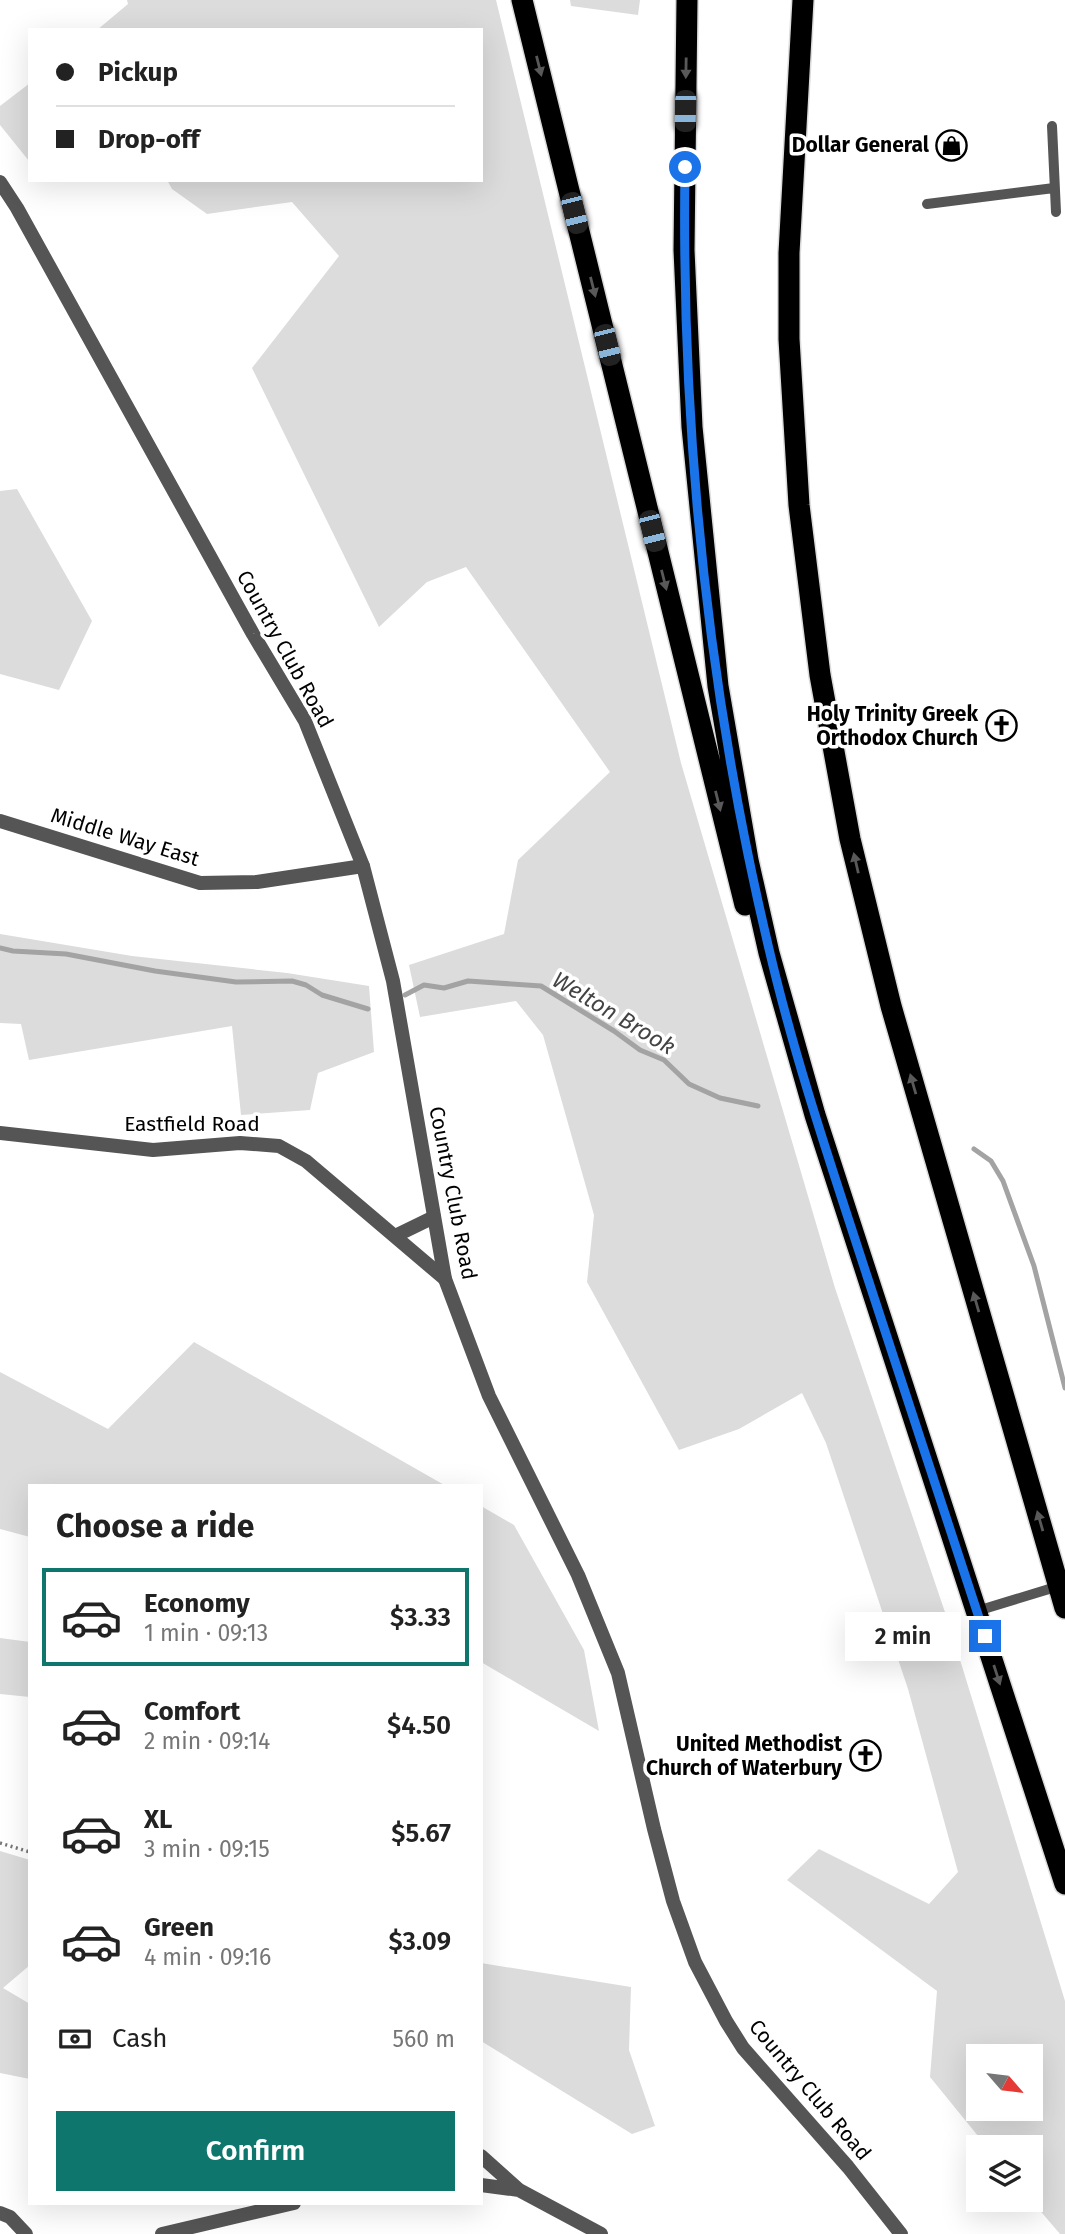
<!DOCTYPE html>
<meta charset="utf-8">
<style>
:root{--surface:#fff;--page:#f6f6f6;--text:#222;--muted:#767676;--line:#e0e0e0;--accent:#0f766e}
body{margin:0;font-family:"Fira Sans",sans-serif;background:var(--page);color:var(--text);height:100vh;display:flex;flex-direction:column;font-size:26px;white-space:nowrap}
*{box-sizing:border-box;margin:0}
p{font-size:23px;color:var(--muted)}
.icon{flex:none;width:38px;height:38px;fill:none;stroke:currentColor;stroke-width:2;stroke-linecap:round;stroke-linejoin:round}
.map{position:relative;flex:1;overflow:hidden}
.details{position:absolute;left:28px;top:1484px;width:455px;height:721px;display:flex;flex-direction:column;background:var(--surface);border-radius:0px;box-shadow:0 7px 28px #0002}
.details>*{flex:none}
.guide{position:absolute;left:28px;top:28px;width:455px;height:154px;border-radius:0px;box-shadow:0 7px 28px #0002;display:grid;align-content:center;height:154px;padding:0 28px;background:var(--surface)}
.needle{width:46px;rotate:118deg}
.tools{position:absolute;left:966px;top:2044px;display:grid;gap:14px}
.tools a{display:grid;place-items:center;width:77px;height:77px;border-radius:0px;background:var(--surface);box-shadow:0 7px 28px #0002;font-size:35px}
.end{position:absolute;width:32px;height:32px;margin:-16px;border:9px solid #1a73e8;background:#fff;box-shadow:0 0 0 4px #fff}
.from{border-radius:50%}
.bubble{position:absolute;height:49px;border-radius:0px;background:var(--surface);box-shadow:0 7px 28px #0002;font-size:23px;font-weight:600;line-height:49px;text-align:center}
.car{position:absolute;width:21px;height:42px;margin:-21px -10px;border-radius:9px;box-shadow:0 0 5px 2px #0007;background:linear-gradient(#222 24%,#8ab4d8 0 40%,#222 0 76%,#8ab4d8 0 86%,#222 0)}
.guide b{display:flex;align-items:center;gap:24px;height:66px;font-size:26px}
.guide b+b{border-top:2px solid var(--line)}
.guide i{width:18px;height:18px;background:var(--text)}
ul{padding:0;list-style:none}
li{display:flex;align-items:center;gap:21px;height:98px;margin:0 14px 10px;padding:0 14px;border:4px solid transparent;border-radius:0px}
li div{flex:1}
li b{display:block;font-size:26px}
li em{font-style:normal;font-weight:600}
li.current{border-color:var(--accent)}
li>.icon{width:63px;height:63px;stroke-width:1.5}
h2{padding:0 28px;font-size:32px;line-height:84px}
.pay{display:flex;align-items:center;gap:18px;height:77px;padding:0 28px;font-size:26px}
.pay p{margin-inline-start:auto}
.action{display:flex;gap:14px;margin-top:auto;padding:14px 28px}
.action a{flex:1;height:80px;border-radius:0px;background:var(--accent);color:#fff;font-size:28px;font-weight:600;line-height:80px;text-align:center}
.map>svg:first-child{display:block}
</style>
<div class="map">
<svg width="1065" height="2234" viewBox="0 0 1065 2234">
<rect width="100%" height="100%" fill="#fff"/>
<!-- green -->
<path fill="#dcdcdc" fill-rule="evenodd" d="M127,0H496L681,763L835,1288L949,1624L1065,2001V2234H1060L1031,2200V2147H987L930,2077L937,1991L787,1880L819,1849L929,1904L958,1872L908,1689L826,1443L802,1393L739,1429L679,1450L587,1282L594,1215L543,1035L516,1001L420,1017L409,965L504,934L518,860L610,772L466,567L427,582L379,627L252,368L339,256L292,202L207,214L172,189L167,180H481V30H97L128,4ZM1031,2056V2109H978V2056Z
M570,0H640L638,15L571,6Z
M30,83V161H29L0,125V106Z
M17,489L92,621L59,690L0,674V491Z
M0,934L132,956L287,973L369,986L374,1052L318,1073L310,1110L241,1115L232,1026L29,1060L21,1024L0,1023Z
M194,1342L446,1486H30V1537L0,1529V1372L108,1429Z
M481,1506L514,1525L584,1650L599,1731L481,1662Z
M0,1638L30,1642V1697L0,1694Z
M0,1851L30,1860V1965L3,1988L30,2004V2079L0,2073Z
M481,1963L631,1987L629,2050L655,2126L632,2134L481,2041Z"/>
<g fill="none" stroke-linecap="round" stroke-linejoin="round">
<!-- stream -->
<path stroke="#a3a3a3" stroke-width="5" d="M0,948L13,951L66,954L155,971L236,982L292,981L306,985L322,995L368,1009
M405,995L424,985L444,988L468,981L541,986L614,1031L640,1050L664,1060L689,1084L720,1098L758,1106
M974,1149L991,1161L1003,1181L1034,1266L1065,1388"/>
<defs>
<path id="motorway" d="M522,0L745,905
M687,0L684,250L692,427L718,686L748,860L769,953L815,1115L1065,1884
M803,0L789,253V339L799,505L820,675L850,839L891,1006L1065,1608"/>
</defs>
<!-- motorway casing -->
<use href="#motorway" stroke="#dbdbdb" stroke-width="24"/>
<!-- path -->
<path stroke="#777" stroke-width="3.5" stroke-dasharray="2 3.5" stroke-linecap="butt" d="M0,1843L30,1852"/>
<!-- service -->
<path stroke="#555" stroke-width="10" d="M1052,126L1056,212
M927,204L1054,188
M977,1611L1059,1586"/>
<!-- minor -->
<path stroke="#555" stroke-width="14" d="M0,821L200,883L257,882L363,866
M0,1133L153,1150L240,1143L279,1146L306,1161L445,1279
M395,1236L434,1217
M481,2156L519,2190
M481,2185L519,2190L601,2234
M0,2213L10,2217L26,2234
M162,2234L294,2203"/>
<!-- tertiary -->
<path stroke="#555" stroke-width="14" d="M0,182L17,208L253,634L305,721L363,866L393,981L445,1279L489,1396L578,1575L618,1673L654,1829L673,1901L695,1962L726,2021L743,2048L848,2167L901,2234"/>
<!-- motorway -->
<use href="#motorway" stroke="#000" stroke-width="21"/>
</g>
<!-- one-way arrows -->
<defs><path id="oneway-solid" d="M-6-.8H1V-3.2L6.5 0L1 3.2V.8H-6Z" transform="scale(1.75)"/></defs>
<g fill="#595959">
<use href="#oneway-solid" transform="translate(539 66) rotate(76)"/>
<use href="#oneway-solid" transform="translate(686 68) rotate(91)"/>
<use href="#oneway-solid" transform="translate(593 287) rotate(76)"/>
<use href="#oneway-solid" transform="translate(664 580) rotate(76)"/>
<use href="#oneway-solid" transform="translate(718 801) rotate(76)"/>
<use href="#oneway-solid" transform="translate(856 863) rotate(-103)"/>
<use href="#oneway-solid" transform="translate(913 1084) rotate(-106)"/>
<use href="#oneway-solid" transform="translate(976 1302) rotate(-106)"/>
<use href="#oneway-solid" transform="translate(1040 1521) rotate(-106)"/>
<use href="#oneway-solid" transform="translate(997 1675) rotate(72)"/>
</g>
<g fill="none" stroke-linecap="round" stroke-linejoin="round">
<!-- route -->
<path stroke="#1a73e8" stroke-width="9" d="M685,167C681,429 708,694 769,949C795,1060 832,1168 867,1276C906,1396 946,1516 985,1636"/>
</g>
<!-- icons -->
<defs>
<symbol id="shop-ring" viewBox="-11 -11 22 22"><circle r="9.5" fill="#fff" stroke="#000" stroke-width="1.5"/><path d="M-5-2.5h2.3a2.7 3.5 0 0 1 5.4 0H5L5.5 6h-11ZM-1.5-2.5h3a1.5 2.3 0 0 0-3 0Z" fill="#000"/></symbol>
<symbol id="church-ring" viewBox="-11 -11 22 22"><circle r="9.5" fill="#fff" stroke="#000" stroke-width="1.5"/><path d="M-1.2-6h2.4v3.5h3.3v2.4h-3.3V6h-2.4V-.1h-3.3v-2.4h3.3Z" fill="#000"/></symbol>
</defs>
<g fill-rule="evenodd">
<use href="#shop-ring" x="934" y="128" width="35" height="35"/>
<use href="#church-ring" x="984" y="708" width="35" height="35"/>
<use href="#church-ring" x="848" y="1738" width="35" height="35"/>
</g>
<g text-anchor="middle" stroke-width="7" stroke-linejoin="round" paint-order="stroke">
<!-- poi labels -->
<g font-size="21" font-weight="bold" fill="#000" stroke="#fff" text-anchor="end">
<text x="929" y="152">Dollar General</text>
<text x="978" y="721">Holy Trinity Greek<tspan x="978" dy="24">Orthodox Church</tspan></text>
<text x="842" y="1751">United Methodist<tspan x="842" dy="24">Church of Waterbury</tspan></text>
</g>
<!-- street labels -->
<g font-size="21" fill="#000" stroke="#fff">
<text transform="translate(285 649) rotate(61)" y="7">Country Club Road</text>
<text transform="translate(125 837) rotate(17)" y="7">Middle Way East</text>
<text x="192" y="1131">Eastfield Road</text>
<text transform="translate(453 1193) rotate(79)" y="7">Country Club Road</text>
<text transform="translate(810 2090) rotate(50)" y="7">Country Club Road</text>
</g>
<!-- water labels -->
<g font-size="23" font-style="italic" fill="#444" stroke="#fff">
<text transform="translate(614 1013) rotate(31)" y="8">Welton Brook</text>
</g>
</g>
</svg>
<div class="tools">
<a><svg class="needle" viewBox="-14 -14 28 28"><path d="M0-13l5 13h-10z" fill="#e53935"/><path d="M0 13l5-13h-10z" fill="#767676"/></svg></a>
<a><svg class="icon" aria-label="layers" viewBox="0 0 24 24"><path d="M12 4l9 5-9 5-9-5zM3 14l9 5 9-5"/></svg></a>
</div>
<i class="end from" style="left:685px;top:167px"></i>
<i class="end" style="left:985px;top:1636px"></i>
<div class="bubble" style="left:845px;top:1612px;width:116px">2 min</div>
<i class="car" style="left:685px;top:111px;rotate:181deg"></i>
<i class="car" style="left:574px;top:213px;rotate:166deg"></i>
<i class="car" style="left:607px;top:345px;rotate:166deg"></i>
<i class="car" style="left:652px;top:531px;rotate:166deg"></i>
<div class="guide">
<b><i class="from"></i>Pickup</b>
<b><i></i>Drop-off</b>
</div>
<section class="details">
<h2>Choose a ride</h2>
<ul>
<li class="current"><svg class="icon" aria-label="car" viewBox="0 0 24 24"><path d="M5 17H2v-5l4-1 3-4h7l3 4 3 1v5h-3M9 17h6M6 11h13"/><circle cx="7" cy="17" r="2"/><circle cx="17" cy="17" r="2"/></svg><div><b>Economy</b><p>1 min · 09:13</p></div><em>$3.33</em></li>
<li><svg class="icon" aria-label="car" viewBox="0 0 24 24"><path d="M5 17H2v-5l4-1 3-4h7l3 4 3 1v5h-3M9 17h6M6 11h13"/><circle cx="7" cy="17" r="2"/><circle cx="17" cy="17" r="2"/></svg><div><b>Comfort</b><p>2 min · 09:14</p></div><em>$4.50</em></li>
<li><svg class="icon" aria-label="car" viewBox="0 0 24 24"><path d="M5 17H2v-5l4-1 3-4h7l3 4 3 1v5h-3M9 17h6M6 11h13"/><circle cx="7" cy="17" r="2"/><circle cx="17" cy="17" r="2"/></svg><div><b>XL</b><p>3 min · 09:15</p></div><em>$5.67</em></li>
<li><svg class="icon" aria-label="car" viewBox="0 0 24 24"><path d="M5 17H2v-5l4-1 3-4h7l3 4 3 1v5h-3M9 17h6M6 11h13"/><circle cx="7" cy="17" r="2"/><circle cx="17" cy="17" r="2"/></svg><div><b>Green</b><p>4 min · 09:16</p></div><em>$3.09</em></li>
</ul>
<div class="pay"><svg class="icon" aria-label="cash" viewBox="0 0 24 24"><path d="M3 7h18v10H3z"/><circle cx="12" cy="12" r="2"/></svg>Cash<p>560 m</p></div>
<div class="action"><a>Confirm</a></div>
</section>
</div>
